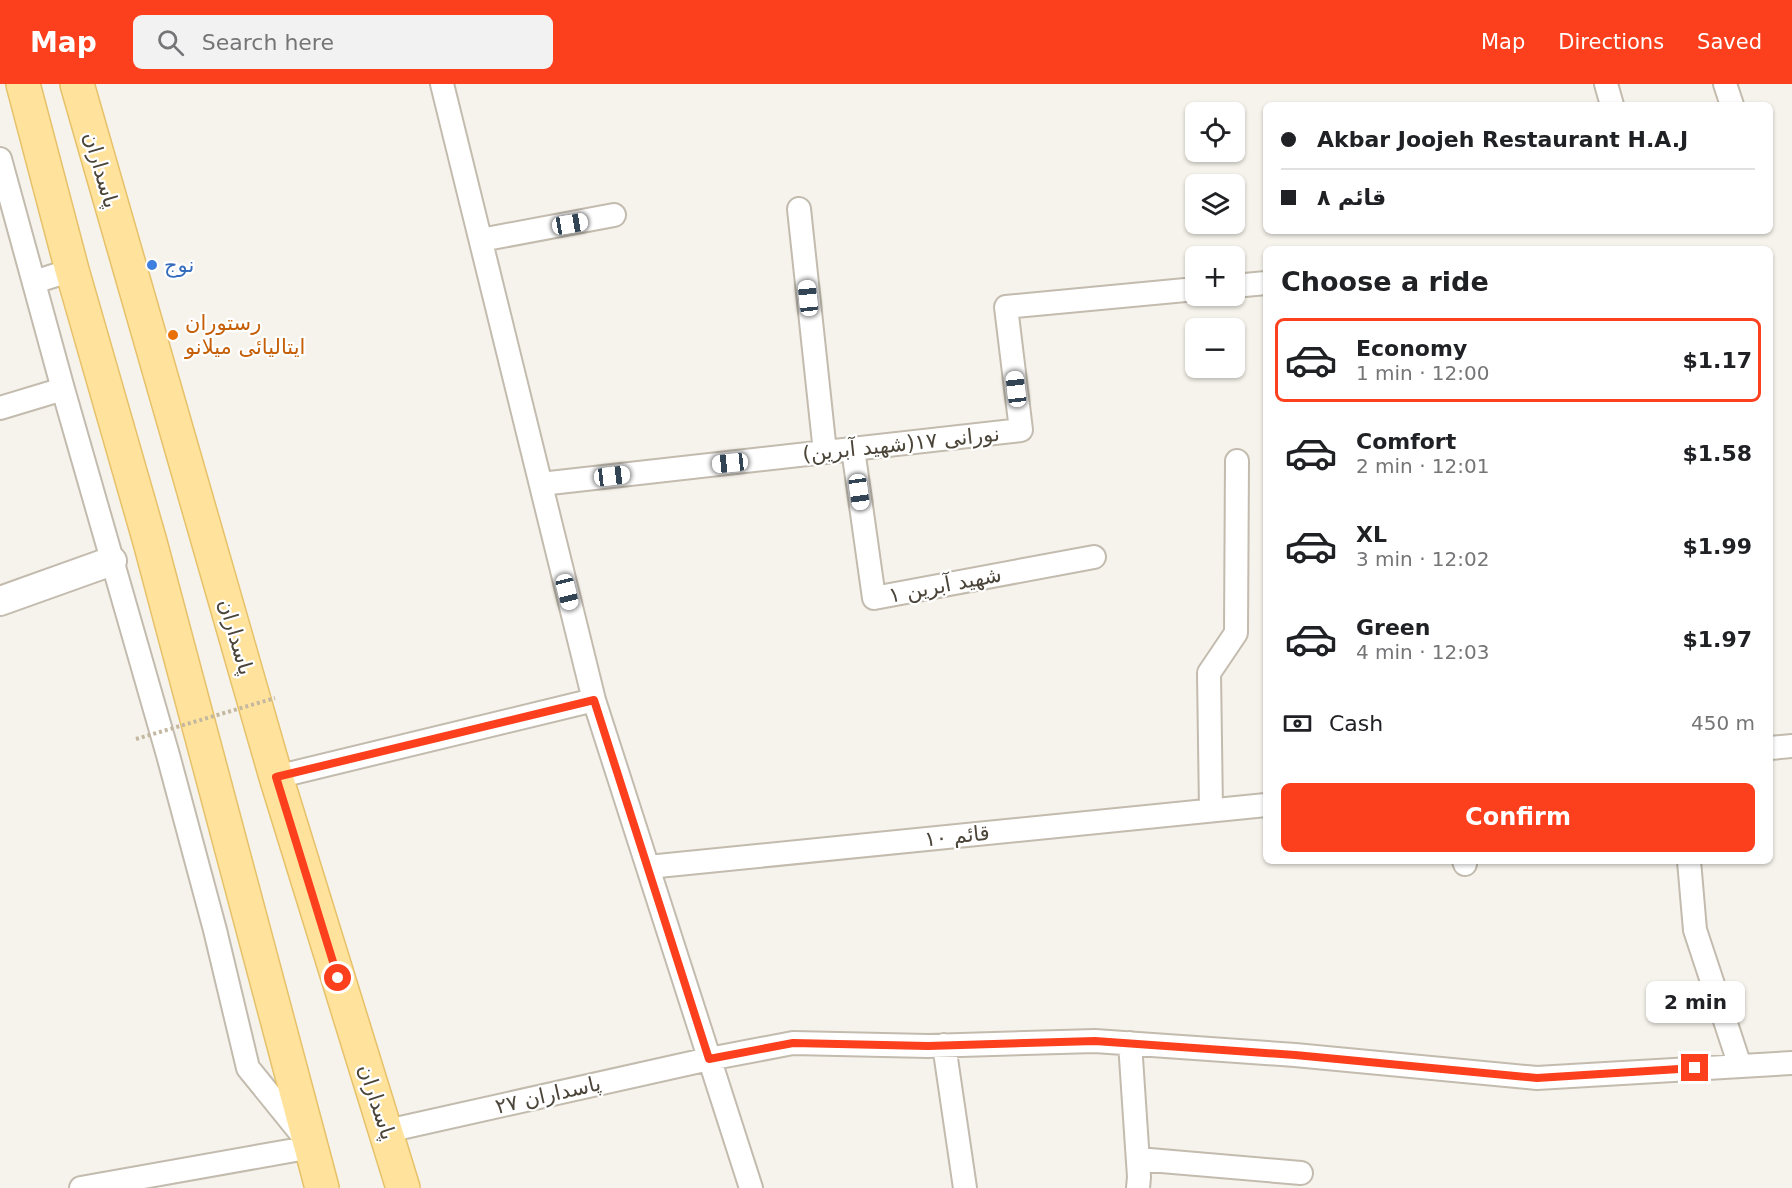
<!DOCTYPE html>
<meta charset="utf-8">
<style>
:root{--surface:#fff;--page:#f2f2f2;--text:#202124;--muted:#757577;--line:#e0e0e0;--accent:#fc3f1d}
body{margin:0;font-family:"DejaVu Sans","Noto Sans Arabic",sans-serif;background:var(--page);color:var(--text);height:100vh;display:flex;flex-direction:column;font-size:22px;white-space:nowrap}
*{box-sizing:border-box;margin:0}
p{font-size:20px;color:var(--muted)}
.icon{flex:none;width:33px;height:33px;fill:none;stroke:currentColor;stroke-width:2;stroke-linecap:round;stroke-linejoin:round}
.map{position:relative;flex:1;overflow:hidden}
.sheet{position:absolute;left:1263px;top:162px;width:510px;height:618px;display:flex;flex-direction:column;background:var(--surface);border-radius:9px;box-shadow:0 2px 4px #0004}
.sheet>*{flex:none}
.hud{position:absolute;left:1263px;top:18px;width:510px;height:132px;border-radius:9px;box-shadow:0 2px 4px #0004;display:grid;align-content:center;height:132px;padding:0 18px;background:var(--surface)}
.tools{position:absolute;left:1185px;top:18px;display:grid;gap:12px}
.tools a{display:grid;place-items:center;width:60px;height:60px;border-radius:9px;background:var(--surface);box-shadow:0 2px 4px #0004;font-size:30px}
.end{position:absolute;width:27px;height:27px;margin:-14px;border:8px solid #fc3f1d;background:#fff;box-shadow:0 0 0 3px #fff}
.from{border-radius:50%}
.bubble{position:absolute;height:42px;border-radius:9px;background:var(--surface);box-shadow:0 2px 4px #0004;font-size:20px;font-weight:700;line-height:42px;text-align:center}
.car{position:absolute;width:18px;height:36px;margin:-18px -9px;border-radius:8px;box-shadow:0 0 4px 2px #0007;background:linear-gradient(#fff 24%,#345 0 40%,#fff 0 76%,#345 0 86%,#fff 0)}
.hud b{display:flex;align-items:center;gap:21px;height:57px;font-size:22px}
.hud b+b{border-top:2px solid var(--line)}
.hud i{width:15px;height:15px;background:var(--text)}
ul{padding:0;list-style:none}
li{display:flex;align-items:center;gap:18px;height:84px;margin:0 12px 9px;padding:0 6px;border:3px solid transparent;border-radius:9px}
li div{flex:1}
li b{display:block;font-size:22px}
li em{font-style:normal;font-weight:700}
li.current{border-color:var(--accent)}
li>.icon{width:54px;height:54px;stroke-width:1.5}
h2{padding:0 18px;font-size:27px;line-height:72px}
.pay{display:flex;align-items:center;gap:15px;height:66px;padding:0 18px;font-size:22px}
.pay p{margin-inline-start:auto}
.primary-button{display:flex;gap:12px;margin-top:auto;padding:12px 18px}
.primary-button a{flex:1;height:69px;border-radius:9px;background:var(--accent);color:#fff;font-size:24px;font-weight:700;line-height:69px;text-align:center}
header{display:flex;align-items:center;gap:36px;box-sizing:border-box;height:84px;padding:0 30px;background:var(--accent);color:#fff}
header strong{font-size:28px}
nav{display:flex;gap:33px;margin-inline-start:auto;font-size:21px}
.search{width:420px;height:54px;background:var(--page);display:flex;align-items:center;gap:15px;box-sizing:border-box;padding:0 21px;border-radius:9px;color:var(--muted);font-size:22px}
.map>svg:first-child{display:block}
</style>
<header>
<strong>Map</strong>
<div class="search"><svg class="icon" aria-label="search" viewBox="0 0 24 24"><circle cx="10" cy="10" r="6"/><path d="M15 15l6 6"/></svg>Search here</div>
<nav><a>Map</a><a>Directions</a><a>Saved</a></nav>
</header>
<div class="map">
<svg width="1792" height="1104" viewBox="0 0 1792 1104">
<rect width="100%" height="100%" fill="#f6f3ec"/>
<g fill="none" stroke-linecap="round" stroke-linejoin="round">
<defs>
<path id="minor" d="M442,0L594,616L751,1104
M1606,0L1612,21
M1725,0L1732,21
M0,75L63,305L168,671L215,846L248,984L312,1063L81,1104
M799,125L825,368
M481,156L614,131
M34,198L72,186
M1234,202L1266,199
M0,324L63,305
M853,365L874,514L1094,473
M541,400L1021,346L1006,223L1196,205
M1770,664L1792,662
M276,693L594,616
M1211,726L1209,589L1236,549L1237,377
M1464,777L1465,780
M1689,777L1695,846L1740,982
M648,783L1266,721
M1130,959L1139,1093L1138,1104
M944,961L965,1104
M387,1047L709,975L793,959L928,962L1095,957L1295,971L1537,994L1792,979
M1138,1075L1301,1089"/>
<path id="tertiary" d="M0,517L112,477"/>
<path id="primary" d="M23,0L72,186L150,458L322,1104
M77,0L276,693L403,1104"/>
</defs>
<!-- minor casing -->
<use href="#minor" stroke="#c2bbae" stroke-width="26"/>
<!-- tertiary casing -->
<use href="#tertiary" stroke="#c2bbae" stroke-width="32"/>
<!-- primary casing -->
<use href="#primary" stroke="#e6c16a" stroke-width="36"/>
<!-- minor -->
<use href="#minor" stroke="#fff" stroke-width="22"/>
<!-- tertiary -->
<use href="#tertiary" stroke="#fff" stroke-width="28"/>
<!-- primary -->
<use href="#primary" stroke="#ffe39c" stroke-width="33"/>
<!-- path-bridge -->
<path stroke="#c4b79f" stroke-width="4" stroke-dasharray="3 3" stroke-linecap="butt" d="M136,655L275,614"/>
</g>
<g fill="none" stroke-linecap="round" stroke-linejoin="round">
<!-- route -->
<path stroke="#fc3f1d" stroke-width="8" d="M338,894L276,693L594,616L709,975L793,959L928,962L1095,957L1295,971L1537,994L1695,984"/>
</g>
<!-- markers -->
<circle fill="#3f7fe0" stroke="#fff" stroke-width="2" cx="152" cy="181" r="6"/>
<circle fill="#e8710a" stroke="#fff" stroke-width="2" cx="173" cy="251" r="6"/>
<g text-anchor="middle" stroke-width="4.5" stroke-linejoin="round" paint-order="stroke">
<!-- street labels -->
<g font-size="21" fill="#4b4439" stroke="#fff">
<text transform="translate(101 86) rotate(74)" y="7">پاسداران</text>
<text transform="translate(901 360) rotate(-6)" y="7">نورانی ۱۷(شهید آبرین)</text>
<text transform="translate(945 501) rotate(-11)" y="7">شهید آبرین ۱</text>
<text transform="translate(236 553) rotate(74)" y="7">پاسداران</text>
<text transform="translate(957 752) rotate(-6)" y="7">قائم ۱۰</text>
<text transform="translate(548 1011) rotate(-13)" y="7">پاسداران ۲۷</text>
<text transform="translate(377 1018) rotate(72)" y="7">پاسداران</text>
</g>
<!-- shop labels -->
<g font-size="21" fill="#366cbe" stroke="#fff" text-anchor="start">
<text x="164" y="188">نوج</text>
</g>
<!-- food labels -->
<g font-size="21" fill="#c56008" stroke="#fff" text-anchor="start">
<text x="185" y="246">رستوران<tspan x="185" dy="24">ایتالیائی میلانو</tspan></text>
</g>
</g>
</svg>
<div class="tools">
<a><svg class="icon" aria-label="locate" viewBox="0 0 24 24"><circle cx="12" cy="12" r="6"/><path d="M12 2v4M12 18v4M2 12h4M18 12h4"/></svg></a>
<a><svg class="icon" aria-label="layers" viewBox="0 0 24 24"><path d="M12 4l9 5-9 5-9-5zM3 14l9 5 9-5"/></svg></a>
<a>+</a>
<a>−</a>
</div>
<i class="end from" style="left:338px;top:894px"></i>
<i class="end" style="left:1695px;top:984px"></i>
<div class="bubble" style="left:1646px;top:897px;width:99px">2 min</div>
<i class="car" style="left:570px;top:140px;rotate:80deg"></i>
<i class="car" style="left:808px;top:214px;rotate:354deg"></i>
<i class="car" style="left:1016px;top:305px;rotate:353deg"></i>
<i class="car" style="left:730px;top:379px;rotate:264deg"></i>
<i class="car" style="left:612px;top:392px;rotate:83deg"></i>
<i class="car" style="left:859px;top:408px;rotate:172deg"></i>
<i class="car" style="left:567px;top:508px;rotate:166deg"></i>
<div class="hud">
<b><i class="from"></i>Akbar Joojeh Restaurant H.A.J</b>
<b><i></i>قائم ۸</b>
</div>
<section class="sheet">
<h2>Choose a ride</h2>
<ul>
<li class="current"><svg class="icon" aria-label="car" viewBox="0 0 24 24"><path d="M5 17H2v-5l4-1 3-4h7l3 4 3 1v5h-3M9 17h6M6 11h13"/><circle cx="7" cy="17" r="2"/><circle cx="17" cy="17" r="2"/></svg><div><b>Economy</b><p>1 min · 12:00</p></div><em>$1.17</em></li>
<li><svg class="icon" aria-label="car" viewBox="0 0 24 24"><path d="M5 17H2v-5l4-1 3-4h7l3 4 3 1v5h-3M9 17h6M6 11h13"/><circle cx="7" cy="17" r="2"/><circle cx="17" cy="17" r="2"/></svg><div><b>Comfort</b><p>2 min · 12:01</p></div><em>$1.58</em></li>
<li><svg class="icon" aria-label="car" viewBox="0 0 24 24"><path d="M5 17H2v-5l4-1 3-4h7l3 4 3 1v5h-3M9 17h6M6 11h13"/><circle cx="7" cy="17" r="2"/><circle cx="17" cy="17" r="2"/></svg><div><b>XL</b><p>3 min · 12:02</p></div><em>$1.99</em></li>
<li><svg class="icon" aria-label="car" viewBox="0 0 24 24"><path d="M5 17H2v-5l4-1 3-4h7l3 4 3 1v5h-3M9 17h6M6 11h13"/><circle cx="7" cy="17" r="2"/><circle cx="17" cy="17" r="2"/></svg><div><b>Green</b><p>4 min · 12:03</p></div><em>$1.97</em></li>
</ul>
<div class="pay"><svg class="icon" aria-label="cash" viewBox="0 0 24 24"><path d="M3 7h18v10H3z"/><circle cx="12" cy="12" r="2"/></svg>Cash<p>450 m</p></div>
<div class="primary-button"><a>Confirm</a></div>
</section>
</div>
